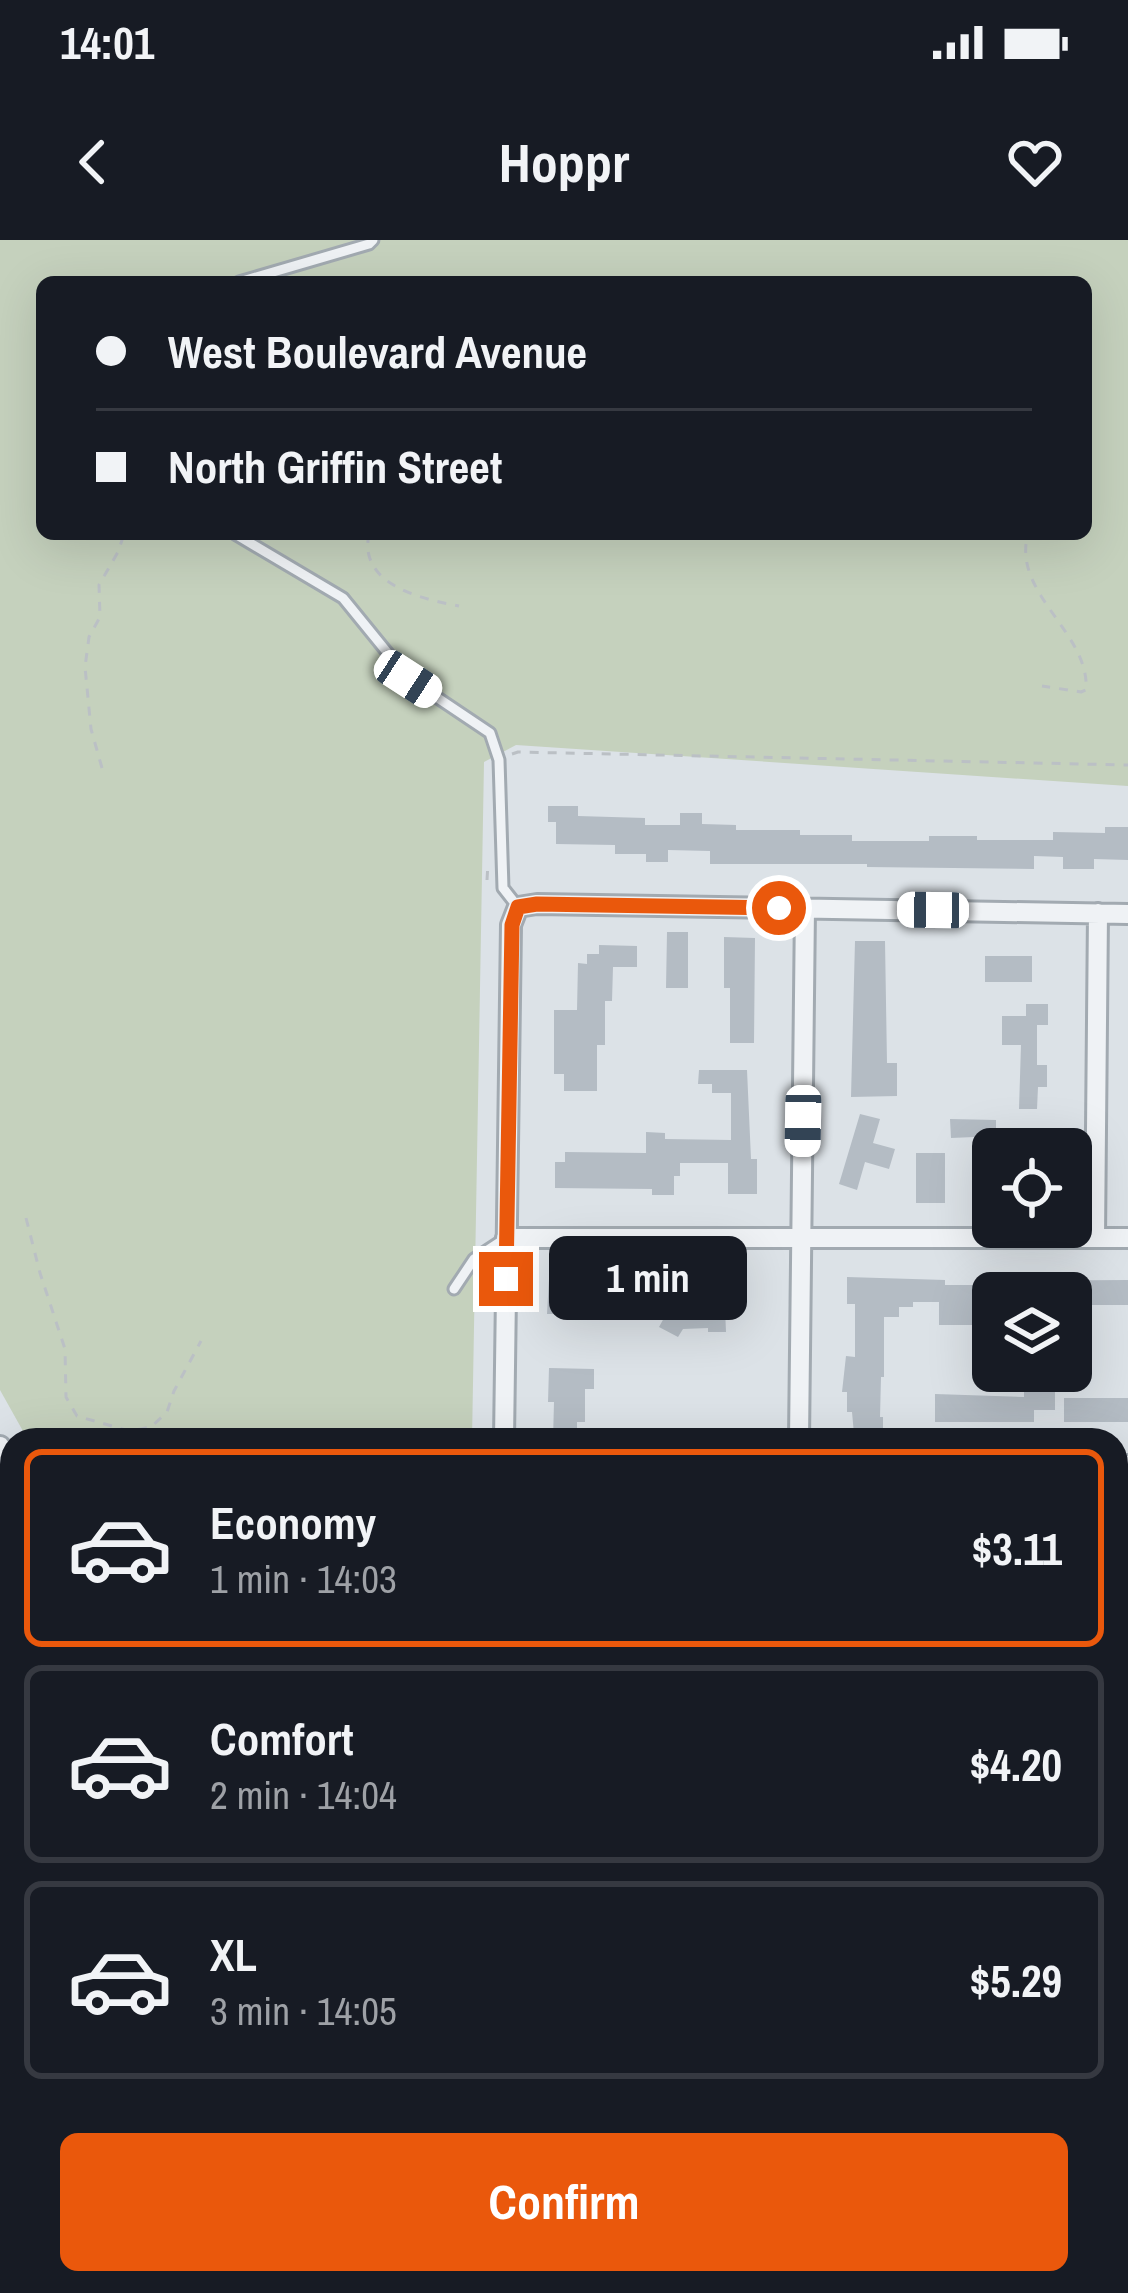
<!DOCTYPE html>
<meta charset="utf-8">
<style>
:root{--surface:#171b24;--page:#20242c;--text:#f1f3f6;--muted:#9ea1a6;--line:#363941;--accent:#ea580c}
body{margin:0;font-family:"Archivo Narrow",sans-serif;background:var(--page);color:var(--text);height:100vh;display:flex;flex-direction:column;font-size:45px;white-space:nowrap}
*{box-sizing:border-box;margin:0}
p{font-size:39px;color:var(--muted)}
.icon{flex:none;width:66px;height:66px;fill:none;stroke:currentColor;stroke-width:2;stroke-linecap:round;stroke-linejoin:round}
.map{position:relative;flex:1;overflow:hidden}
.drawer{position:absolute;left:0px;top:1188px;width:1128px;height:867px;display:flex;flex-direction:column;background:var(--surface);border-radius:36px 36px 0 0;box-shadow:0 12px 48px #0002}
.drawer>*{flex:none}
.hud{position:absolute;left:36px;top:36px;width:1056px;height:264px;border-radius:18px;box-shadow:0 12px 48px #0002;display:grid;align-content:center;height:264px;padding:0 60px;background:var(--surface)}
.buttons{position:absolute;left:972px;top:888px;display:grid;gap:24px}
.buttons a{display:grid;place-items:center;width:120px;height:120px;border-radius:18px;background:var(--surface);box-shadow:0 12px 48px #0002;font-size:60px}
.end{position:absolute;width:54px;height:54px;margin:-27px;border:15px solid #ea580c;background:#fff;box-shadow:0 0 0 6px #fff}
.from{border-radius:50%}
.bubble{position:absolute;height:84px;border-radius:18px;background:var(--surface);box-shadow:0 12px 48px #0002;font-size:39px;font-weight:700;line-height:84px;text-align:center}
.car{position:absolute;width:36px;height:72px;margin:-36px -18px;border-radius:15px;box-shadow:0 0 9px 3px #0007;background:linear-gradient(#fff 24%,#345 0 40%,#fff 0 76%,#345 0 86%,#fff 0)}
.hud b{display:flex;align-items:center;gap:42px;height:114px;font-size:45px}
.hud b+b{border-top:3px solid var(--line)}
.hud i{width:30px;height:30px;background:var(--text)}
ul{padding:21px 0 0;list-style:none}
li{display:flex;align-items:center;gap:36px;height:198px;margin:0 24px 18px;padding:0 36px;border:6px solid var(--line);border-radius:18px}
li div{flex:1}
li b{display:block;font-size:45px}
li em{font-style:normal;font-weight:700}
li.active{border-color:var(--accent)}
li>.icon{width:108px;height:108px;stroke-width:1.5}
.cta{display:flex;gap:24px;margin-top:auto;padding:24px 60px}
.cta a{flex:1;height:138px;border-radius:18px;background:var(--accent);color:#fff;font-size:48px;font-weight:700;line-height:138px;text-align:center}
.status{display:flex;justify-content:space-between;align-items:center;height:84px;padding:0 60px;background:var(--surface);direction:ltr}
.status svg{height:33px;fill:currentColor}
header{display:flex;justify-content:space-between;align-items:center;height:156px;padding:0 60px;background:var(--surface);font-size:54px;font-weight:700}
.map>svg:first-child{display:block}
</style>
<div class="status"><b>14:01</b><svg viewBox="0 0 49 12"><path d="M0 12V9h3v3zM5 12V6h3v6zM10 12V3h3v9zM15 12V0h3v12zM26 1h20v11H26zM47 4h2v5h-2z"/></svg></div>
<header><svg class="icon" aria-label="back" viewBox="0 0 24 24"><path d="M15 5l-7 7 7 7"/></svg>Hoppr<svg class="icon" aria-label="heart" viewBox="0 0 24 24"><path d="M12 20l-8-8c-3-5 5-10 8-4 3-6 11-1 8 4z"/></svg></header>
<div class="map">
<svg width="1128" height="2053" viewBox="0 0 1128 2053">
<rect width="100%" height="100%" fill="#dce2e7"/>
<!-- green -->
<path fill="#c5d1bd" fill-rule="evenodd" d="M0,0H1128V546L516,505L484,522L472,1200H28L0,1150ZM42,42H1086V294H42Z
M1116,1308H1128V1472H1116Z
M1116,1503H1128V1780H1116Z"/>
<!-- building -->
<path fill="#b4bcc4" d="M548,566H578V576L645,578V585H680V573H702V584L736,585V590H800V595H852V601H929V596H977V600H1053V592L1105,593V587H1128V620L1094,619V629H1063V617L1034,616V629L867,627V624H710V611L668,610V622H646V614H615V605L556,604V582H548Z
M667,692H688V748H666Z
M724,697L755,698L754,803H730V748H724Z
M855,701H885L887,823H897V856L851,857Z
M599,705L637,706V727H613L612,761H605V805H597V851H564V834H554V770H577L578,723L587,724V714H599Z
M985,716H1032V742H985Z
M1026,764H1048V785H1037V825H1047V847H1038L1037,869H1019L1021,805H1002V776H1026Z
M699,830H747L751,919H757V954H728V923H680V936H674V955H652V949L555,948V922H565V912L646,913V892L665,893V899L731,900V853H712V844H698Z
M860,874L880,879L873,903L895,909L889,929L865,922L857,950L839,944Z
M950,879L996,880V909L993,912H974V897L951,898Z
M916,913H945V963H916Z
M614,1024H651V1031H691L692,1054H729V1068H725L726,1092H708V1088L683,1089L678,1097L659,1087L674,1060H611V1074H547L549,1039H590V1031H614Z
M847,1037L945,1040V1045H987V1041L1128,1040V1065H1074L1071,1053H993V1064H978L979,1085H939V1062H913V1067H899V1077H884V1137H881L880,1177H883V1195L854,1194L852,1172H847V1152H842L846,1116L855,1117V1064H847Z
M549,1128L594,1129V1149H585V1182H577V1200H553L554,1162H548Z
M1024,1145H1055V1170H1034V1182H935V1154L1024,1157Z
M1064,1158H1128V1182H1064Z"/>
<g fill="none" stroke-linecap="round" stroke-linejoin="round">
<defs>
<path id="service" d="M239,42L369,4L373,0
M235,294L343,358L408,438L490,493L499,520L503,648L518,667
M454,1049L474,1019L506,998
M1116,1853H1128"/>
<path id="minor" d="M506,998H1128
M1095,998L1098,673
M504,1200L511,685L518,667L537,664L1128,674
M799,1200L805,668
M0,1206L12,1228
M1116,1225H1128
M0,1568L12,1557
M1116,1796H1128
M0,2040H12
M259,2043L835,2053
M199,2053V2043
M1082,2053V2043"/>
</defs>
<!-- service casing -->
<use href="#service" stroke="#a2aab1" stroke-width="15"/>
<!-- minor casing -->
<use href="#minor" stroke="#a2aab1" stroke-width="24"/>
<!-- path -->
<path stroke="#bbc0c5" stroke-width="3" stroke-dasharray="9 9" stroke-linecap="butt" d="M369,294C358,345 422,359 459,366
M1026,304C1020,358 1090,396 1086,450L1081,452L1042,446
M512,514L518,512L1128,525
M102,528L91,489L85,427L89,397L100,377L99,345L118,312L124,294
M487,640L488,623
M26,978L40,1033L65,1109L66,1157L77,1176L129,1191L151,1187L167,1172L174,1151L201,1101"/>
<!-- service -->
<use href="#service" stroke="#eff2f5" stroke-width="9"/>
<!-- minor -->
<use href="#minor" stroke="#eff2f5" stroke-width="18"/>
</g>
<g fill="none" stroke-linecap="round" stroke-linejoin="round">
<!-- route -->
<path stroke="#ea580c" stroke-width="15" d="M506,1039L512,685L518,667L537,664L779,668"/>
</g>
</svg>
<div class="buttons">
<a><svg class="icon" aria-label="locate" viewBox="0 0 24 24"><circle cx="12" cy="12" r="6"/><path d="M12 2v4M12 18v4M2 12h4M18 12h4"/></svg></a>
<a><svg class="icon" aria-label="layers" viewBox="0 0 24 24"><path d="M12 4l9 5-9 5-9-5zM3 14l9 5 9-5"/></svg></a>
</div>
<i class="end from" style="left:779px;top:668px"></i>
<i class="end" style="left:506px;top:1039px"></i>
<div class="bubble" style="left:549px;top:996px;width:198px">1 min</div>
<i class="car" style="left:408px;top:439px;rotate:123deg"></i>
<i class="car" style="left:933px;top:670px;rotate:271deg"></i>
<i class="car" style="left:803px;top:881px;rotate:181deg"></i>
<div class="hud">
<b><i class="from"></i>West Boulevard Avenue</b>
<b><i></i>North Griffin Street</b>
</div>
<section class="drawer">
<ul>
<li class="active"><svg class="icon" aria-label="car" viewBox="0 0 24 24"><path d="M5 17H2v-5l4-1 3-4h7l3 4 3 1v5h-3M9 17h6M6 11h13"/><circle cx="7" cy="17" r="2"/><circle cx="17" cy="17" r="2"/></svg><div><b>Economy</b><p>1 min · 14:03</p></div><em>$3.11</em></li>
<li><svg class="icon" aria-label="car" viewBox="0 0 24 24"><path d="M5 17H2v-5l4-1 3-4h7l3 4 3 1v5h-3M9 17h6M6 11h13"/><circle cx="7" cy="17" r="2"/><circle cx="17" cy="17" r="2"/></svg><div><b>Comfort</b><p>2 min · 14:04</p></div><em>$4.20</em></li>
<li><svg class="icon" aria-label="car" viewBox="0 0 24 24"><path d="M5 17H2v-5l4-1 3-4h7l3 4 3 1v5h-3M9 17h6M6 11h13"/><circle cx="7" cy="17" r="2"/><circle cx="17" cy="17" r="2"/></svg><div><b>XL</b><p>3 min · 14:05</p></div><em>$5.29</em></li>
</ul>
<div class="cta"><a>Confirm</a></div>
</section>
</div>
